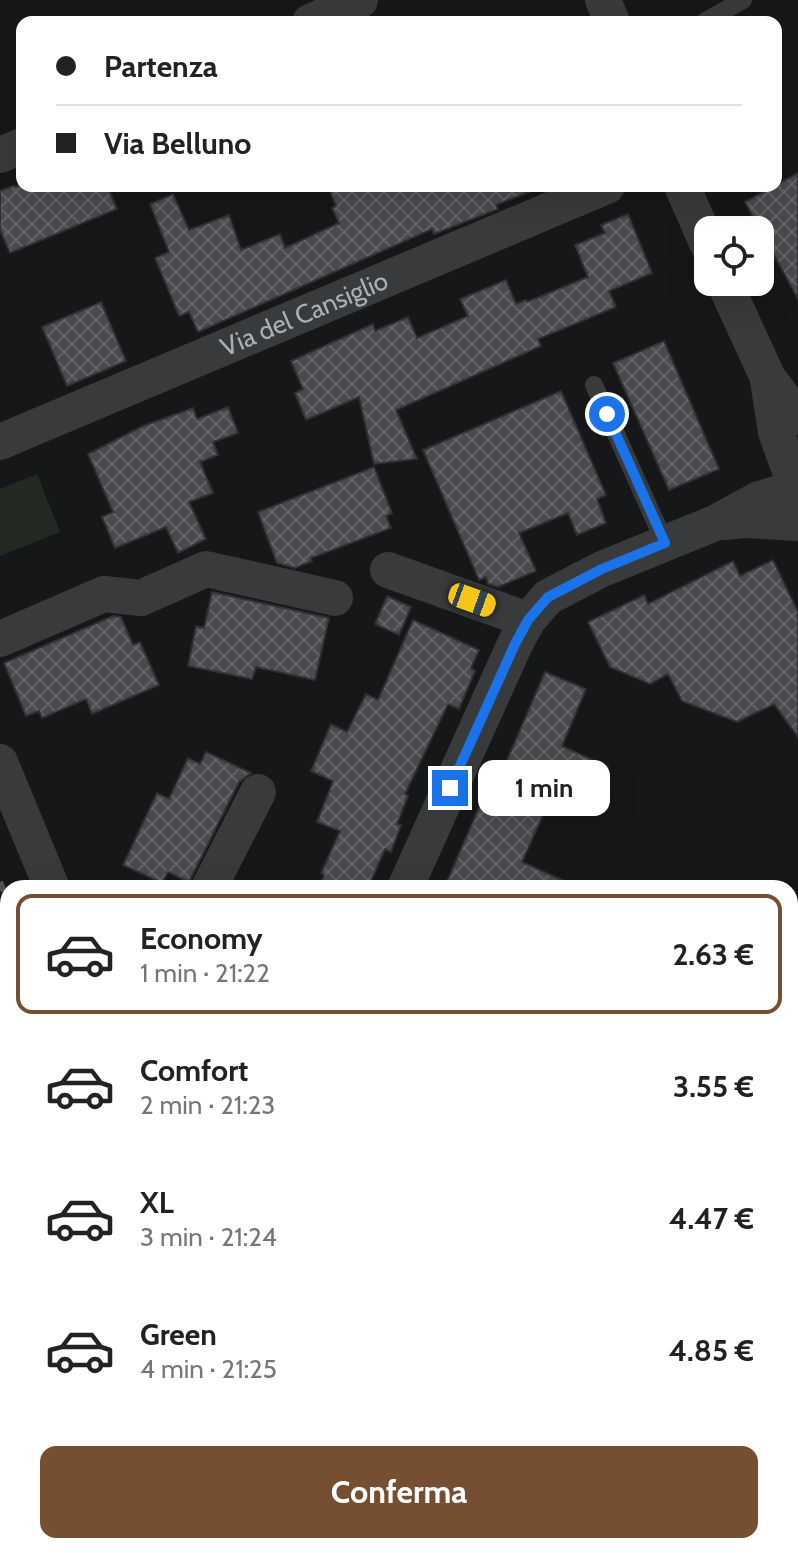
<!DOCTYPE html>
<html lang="it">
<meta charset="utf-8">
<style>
:root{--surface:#fff;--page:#f6f6f6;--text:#222;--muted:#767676;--line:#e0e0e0;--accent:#764f33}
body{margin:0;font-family:Cabin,sans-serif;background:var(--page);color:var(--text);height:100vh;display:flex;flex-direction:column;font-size:30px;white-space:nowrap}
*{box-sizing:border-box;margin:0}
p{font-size:26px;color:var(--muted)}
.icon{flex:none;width:44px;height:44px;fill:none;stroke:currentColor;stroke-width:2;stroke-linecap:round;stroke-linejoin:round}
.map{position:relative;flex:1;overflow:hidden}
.panel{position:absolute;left:0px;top:880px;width:798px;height:674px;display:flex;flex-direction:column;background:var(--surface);border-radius:24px 24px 0 0;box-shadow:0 8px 32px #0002}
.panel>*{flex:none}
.guide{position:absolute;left:16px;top:16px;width:766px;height:176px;border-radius:16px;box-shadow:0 8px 32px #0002;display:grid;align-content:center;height:176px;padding:0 40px;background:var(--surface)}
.fabs{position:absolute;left:694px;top:216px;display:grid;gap:16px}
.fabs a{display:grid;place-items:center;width:80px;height:80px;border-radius:16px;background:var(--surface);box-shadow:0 8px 32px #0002;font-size:40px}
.end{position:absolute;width:36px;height:36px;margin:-18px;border:10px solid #1a73e8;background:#fff;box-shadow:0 0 0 4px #fff}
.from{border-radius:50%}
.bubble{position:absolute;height:56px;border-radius:16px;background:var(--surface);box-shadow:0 8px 32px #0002;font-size:26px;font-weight:800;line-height:56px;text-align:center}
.car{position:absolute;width:24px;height:48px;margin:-24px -12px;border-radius:10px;box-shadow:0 0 6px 2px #0007;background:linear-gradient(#f5c518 24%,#345 0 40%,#f5c518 0 76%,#345 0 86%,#f5c518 0)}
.guide b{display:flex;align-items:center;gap:28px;height:76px;font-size:30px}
.guide b+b{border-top:2px solid var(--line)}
.guide i{width:20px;height:20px;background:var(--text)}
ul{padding:14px 0 0;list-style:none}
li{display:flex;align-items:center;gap:24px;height:120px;margin:0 16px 12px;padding:0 24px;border:4px solid transparent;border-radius:16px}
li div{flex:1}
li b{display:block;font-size:30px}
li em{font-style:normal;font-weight:800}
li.selected{border-color:var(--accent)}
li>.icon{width:72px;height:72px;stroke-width:1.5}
.primary-button{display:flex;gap:16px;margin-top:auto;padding:16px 40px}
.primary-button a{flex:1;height:92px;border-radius:16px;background:var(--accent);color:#fff;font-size:32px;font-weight:800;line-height:92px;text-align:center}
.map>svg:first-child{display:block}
</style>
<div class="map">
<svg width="798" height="1553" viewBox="0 0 798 1553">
<defs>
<pattern id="building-cross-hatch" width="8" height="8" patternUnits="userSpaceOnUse" patternTransform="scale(2)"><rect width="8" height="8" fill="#484a4d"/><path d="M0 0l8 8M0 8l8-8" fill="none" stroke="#606264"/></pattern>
</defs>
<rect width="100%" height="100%" fill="#161718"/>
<!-- pitch -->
<path fill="#232a23" d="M37,474L60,532L0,556V489Z"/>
<!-- building -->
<path fill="url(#building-cross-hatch)" stroke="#303133" stroke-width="2" d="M798,173V299L745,202Z
M13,186H107L117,209L10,253L0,230V191Z
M328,186H541L542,187L496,205L498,209L434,234L432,229L198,332L189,312L179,316L155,258L169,252L150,204L173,194L189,230L229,215L241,250L280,234L285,248L339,223L332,208L336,206Z
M628,214L652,273L609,291L616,307L538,339L541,346L396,410L417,459L374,464L359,397L306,420L295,393L303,389L291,361L373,324L375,331L408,317L417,338L468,316L460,299L506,280L516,304L526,300L527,302L588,277L575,245L605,233L601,225Z
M101,302L126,361L67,386L42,327Z
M664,341L719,469L669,490L613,363Z
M561,391L606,495L597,499L606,523L577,535L568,513L519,533L536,571L498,587L488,584L486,577L479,580L423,450Z
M228,407L238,433L213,442L218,455L200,462L213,493L189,502L206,539L178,553L166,527L115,548L102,517L113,512L88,454L143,426L193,408L197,419Z
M374,467L392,513L386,516L391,528L311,558L312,561L295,568L277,563L258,512Z
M773,560L798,612V737L774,704L737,722L682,701L668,674L650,684L610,667L588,622L644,595L648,604L733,561L740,576Z
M212,592L329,618L315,680L256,667L252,679L188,666L196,626L204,628Z
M387,596L411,607L399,635L375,624Z
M113,616L121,617L133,645L140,642L159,685L92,714L86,699L42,718L39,711L26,716L4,663Z
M413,620L479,650L471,668L475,671L459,709L448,704L405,794L408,796L397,824L401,825L391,852L385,849L368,888H318L324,875L321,873L340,831L317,822L333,781L311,771L331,724L347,732L366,694L378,700Z
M545,672L586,689L562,746L608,767L585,815L550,799L522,862L580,888H444L495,771L501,774Z
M206,752L251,773L239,782L189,882L168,872L162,883L123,865L157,793L169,799L188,758L200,764Z"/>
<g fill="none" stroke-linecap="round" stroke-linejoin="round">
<!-- service -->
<path stroke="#383a3c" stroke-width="18" d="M704,22L743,0
M594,385L665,543"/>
<!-- minor -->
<g stroke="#383a3c" stroke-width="36">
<path d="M603,0L612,22"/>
<path d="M310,22L360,0"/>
<path d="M0,155L22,146"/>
<path d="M682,186L708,245"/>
<path d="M724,282L768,378L798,417"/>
<path d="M768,380L776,432L794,482"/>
<path id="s1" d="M0,442L607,186"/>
<path d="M724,522L745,520L798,523"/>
<path d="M388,570L528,620"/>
<path d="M0,639L104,594L141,598L206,569L335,598"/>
<path d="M0,762L52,888"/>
<path d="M209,888L258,792"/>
<path d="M405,888L515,644L528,620L548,597L602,569L715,523L757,500L791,489"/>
<path d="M790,1026L798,1012"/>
<path d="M790,1142L798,1146"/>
<path d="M790,1293L798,1297"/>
<path d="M320,1546L323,1553"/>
<path d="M623,1546L634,1553"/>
</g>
<!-- rail -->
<path stroke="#515457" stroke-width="6" stroke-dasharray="10 8" stroke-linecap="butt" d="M0,882L8,901
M0,995L8,1014
M0,1046L8,1064
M219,1546L222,1553
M240,1546L244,1553
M285,1546L288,1553"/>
</g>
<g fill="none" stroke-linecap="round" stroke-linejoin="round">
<!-- route -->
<path stroke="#1a73e8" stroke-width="10" d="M450,788L515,644L528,620L548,597L602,569L665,543L607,414"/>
</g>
<g text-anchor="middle" stroke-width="7" stroke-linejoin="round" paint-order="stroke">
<!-- street labels -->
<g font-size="26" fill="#aab1b6" stroke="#111213">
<text dy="9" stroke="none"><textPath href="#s1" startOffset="330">Via del Cansiglio</textPath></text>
</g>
</g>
</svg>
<div class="fabs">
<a><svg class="icon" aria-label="locate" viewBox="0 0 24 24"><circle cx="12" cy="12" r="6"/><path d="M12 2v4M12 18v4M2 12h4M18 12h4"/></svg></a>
</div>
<i class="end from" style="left:607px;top:414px"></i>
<i class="end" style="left:450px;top:788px"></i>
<div class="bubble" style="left:478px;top:760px;width:132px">1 min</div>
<i class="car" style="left:472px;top:600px;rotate:110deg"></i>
<div class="guide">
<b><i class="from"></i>Partenza</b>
<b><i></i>Via Belluno</b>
</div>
<section class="panel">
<ul>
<li class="selected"><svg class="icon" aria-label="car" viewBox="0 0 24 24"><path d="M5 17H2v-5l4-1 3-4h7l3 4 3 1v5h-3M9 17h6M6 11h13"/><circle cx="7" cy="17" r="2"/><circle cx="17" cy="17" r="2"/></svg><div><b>Economy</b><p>1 min · 21:22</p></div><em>2.63 €</em></li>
<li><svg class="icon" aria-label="car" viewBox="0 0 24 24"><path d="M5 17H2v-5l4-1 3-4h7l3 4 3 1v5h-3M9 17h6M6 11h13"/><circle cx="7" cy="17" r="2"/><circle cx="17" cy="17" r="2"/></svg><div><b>Comfort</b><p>2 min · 21:23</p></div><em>3.55 €</em></li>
<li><svg class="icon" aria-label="car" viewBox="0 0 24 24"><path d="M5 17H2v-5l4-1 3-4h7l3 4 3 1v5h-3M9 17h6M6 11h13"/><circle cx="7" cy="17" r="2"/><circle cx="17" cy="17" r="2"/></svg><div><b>XL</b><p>3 min · 21:24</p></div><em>4.47 €</em></li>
<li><svg class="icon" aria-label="car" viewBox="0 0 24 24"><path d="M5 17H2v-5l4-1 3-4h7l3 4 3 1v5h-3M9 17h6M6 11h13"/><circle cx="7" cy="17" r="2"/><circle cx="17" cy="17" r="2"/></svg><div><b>Green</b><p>4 min · 21:25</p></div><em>4.85 €</em></li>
</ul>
<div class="primary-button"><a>Conferma</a></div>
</section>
</div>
